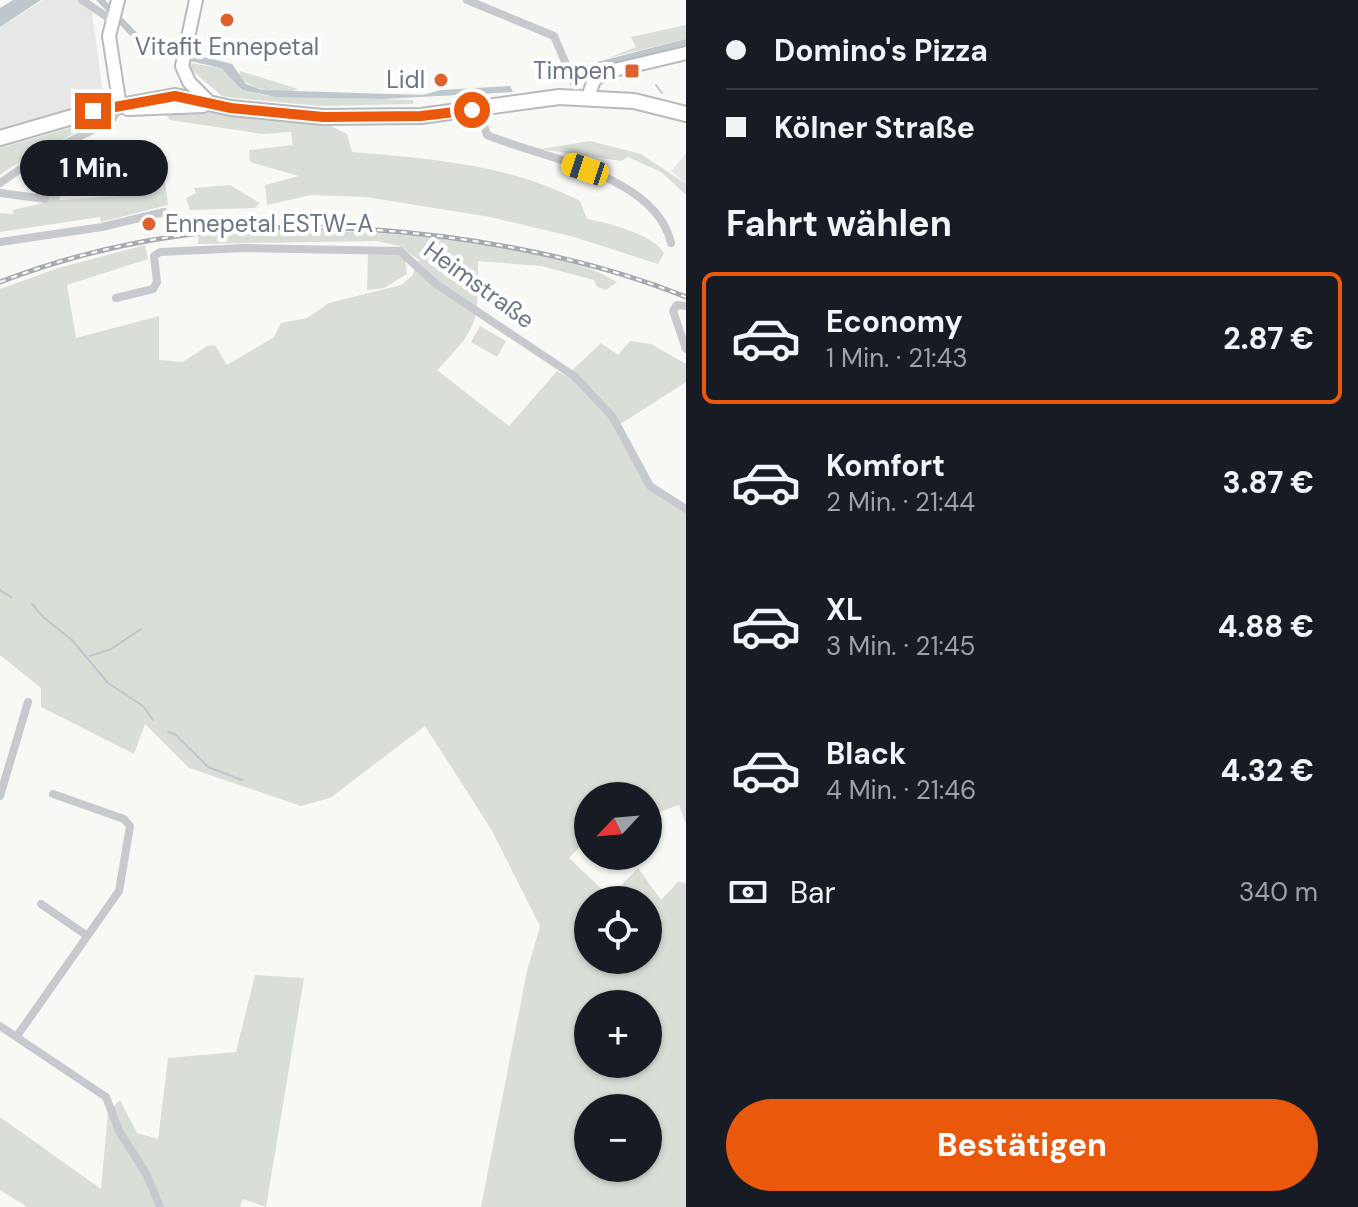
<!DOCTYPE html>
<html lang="de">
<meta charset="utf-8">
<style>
:root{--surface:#171b24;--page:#242831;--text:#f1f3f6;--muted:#9ea1a6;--line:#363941;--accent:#ea580c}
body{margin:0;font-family:"DM Sans",sans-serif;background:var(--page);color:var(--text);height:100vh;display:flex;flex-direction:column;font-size:30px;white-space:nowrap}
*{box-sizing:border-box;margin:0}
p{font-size:26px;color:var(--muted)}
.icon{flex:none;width:44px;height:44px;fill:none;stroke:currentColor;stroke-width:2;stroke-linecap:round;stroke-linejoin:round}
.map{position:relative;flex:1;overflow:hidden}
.side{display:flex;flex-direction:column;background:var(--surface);width:672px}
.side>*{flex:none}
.guide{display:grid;align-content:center;height:176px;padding:0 40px;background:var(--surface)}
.needle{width:52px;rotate:244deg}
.tools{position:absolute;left:574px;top:782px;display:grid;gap:16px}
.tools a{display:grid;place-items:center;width:88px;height:88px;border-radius:50%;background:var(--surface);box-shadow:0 2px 6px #0004;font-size:40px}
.end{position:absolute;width:36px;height:36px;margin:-18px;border:10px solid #ea580c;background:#fff;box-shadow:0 0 0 4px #fff}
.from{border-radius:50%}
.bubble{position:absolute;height:56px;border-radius:28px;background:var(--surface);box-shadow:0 2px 6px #0004;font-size:26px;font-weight:800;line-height:56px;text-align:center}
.car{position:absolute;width:24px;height:48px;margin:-24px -12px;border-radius:10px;box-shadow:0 0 6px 2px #0007;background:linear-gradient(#f5c518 24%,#345 0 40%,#f5c518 0 76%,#345 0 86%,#f5c518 0)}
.guide b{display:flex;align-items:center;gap:28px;height:76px;font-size:30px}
.guide b+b{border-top:2px solid var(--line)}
.guide i{width:20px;height:20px;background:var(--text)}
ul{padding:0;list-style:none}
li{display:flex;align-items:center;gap:24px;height:132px;margin:0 16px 12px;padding:0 24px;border:4px solid transparent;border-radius:12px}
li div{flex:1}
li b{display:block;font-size:30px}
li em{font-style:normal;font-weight:800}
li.active{border-color:var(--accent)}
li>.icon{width:72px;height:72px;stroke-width:1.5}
h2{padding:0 40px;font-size:36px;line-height:96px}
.pay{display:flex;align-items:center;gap:20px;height:88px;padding:0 40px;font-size:30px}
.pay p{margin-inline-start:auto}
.primary-button{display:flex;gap:16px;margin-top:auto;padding:16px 40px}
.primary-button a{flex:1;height:92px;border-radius:48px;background:var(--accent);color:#fff;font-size:32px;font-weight:800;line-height:92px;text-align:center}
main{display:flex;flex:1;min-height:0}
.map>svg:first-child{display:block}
</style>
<main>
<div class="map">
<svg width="686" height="1207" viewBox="0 0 686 1207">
<rect width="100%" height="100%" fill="#f8f8f5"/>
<!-- built -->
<path fill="#e6e7e6" d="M44,0H75L91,6L103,93L95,103L0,131V27Z
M686,153V184L671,171Z"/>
<!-- green -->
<path fill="#d9dfd6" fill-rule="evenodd" d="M686,25V39L608,58L636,47L631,37Z
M190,63L221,68L242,90L268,96L414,100L413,104L320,106L235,98L222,96L190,69Z
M240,71L298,89C281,97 253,90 239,77Z
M195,111L331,126L347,134L352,152C432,159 508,164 580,201L587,219C608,223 653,234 664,253L658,264L574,237L490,217L366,197L311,195L267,205L265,185L299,176L250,162L249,150L293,145L291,132L262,134L170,120L165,113Z
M101,119L8,169L0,175V148Z
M590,141L641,154L686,184V195L661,172L628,157L621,161L541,149Z
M165,182L168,205L101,222L100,217L0,232V213L13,214V210L47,202L43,191L58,188L60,200L149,194L154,191L153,185Z
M230,185L260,203L255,208L190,210L186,198L196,193L194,188Z
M285,229C371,232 545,238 617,282L606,290L597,287L594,280L541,266L478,261C478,320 480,327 437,370L509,426L557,371L566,376L601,343L618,355L630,341L651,344L686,364V382L616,427L648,488L686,512V824L679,805L648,816V796H588V838L569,858L610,897L638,868L661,900L678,882L686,883V1207H481L527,971L540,926L491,829L425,726L330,798L301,806L189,768L145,724L134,754L41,707V688L0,655V289L58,268L145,245L148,259L67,285L76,338L159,316V360L183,362L207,346L215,345L227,365L274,337L281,323L307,318L329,303L401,285L412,276L419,260L399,246L377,241L198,244L199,234ZM588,900H648V960H588ZM588,1004H648V1064H588ZM588,1108H648V1168H588Z
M368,251L396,253L405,259L407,274L384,288L367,290Z
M480,326L506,341L497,357L471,342Z
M255,975L304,978L266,1207L243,1199L240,1207H27L0,1190V1117L101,1189L108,1112L120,1100L137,1133L158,1139L168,1058L236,1052Z"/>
<!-- water -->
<path fill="#bec7cc" d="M13,0H41L0,27V8Z
M96,0H105L147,43L232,64L246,84L262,90L423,95L441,90L510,86L513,92L382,99L276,97L242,90L221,68L145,51Z
M686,39V45L596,69L593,63Z"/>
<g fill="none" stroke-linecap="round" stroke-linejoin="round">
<!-- stream -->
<path stroke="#bec7cc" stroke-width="2" d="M656,85L662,93
M0,590L11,597
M32,604L43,617L72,640L108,683L143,706L153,720
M90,656L111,649L141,629
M168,732L175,734L208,767L242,780"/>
<defs>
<path id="secondary" d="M118,0L109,36L120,107
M196,0L182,66L189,82L211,104
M588,97L594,80L606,72L686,53"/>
<path id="primary" d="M128,108L203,105
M0,138L93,111L175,96L231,108L323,117L421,116L559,97L634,101L686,114"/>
</defs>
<!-- secondary casing -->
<use href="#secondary" stroke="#b6bbbf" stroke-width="16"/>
<!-- primary casing -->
<use href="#primary" stroke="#b7bbbf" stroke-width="18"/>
<!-- minor -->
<path stroke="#c6c9cd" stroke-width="8" d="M82,0L110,19
M467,0L554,36L580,97
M479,109L487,135C542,158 656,175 671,243
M0,183L36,158L111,121L120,107
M0,193L45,199
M0,242L102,227L164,212
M116,298L153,289L157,282L154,256L160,252L245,248L400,251L436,284L574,376L612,416L650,486L686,509
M686,306L677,305L673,311L686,349
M0,796L28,702
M41,904L86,935
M0,1026L106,1097L119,1131L147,1175L160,1207
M17,1036L119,891L130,826L124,819L53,794"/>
<!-- secondary -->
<use href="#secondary" stroke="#fff" stroke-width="12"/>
<!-- primary -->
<use href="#primary" stroke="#fff" stroke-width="14"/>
<defs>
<path id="rail" d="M0,282C146,226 292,217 446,237C528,248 609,266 686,297"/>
</defs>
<!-- rail casing -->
<use href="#rail" stroke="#a5aab0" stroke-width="5"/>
<!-- rail -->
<use href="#rail" stroke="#fff" stroke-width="2" stroke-dasharray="6" stroke-linecap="butt"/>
</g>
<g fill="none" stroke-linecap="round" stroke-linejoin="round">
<!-- route -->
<path stroke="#ea580c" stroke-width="10" d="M93,111L175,96L231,108L323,117L421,116L472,110"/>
</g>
<!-- markers -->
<g fill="#df612e" stroke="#fff" stroke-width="3">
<circle cx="227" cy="20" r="8"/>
<rect x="624" y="63" width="16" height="16" rx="4"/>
<circle cx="441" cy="80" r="8"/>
<circle cx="149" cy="224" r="8"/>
</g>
<g text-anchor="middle" stroke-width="8" stroke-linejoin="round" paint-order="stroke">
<!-- poi labels -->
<g font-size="24" fill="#687685" stroke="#fff" text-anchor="end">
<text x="227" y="55" text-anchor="middle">Vitafit Ennepetal</text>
<text x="616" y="79">Timpen</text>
<text x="425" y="88">Lidl</text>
<text x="165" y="232" text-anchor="start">Ennepetal ESTW-A</text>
</g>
<!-- street labels -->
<g font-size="24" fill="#687685" stroke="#fff">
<text transform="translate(479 285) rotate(36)" y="8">Heimstraße</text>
</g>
</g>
</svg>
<div class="tools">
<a><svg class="needle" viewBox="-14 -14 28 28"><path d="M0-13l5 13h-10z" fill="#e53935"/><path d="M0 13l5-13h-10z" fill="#9ea1a6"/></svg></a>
<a><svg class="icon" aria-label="locate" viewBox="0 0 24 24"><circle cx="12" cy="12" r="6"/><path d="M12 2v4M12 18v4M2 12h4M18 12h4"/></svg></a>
<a>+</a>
<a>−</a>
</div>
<i class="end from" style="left:472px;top:110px"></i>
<i class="end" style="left:93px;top:111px"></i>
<div class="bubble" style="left:20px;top:140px;width:148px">1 Min.</div>
<i class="car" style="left:585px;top:169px;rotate:288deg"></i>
</div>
<section class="side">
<div class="guide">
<b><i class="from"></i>Domino's Pizza</b>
<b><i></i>Kölner Straße</b>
</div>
<h2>Fahrt wählen</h2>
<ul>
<li class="active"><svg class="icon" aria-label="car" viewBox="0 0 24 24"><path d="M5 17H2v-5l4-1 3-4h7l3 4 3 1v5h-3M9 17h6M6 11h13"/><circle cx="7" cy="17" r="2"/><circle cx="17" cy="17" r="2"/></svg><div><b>Economy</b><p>1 Min. · 21:43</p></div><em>2.87 €</em></li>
<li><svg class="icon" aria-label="car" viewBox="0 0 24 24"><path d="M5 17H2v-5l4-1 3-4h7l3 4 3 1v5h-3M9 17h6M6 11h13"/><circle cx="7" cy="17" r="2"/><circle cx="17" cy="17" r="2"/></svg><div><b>Komfort</b><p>2 Min. · 21:44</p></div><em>3.87 €</em></li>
<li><svg class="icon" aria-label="car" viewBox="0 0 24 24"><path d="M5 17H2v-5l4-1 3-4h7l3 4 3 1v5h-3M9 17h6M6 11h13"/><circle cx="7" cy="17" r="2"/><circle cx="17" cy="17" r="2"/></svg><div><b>XL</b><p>3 Min. · 21:45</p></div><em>4.88 €</em></li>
<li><svg class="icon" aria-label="car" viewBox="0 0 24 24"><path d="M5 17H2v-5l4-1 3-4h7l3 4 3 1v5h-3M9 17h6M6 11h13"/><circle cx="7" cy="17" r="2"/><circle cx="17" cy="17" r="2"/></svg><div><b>Black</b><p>4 Min. · 21:46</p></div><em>4.32 €</em></li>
</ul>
<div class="pay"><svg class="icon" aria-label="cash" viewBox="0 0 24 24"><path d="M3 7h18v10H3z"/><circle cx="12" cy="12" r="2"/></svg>Bar<p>340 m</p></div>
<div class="primary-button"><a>Bestätigen</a></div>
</section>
</main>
